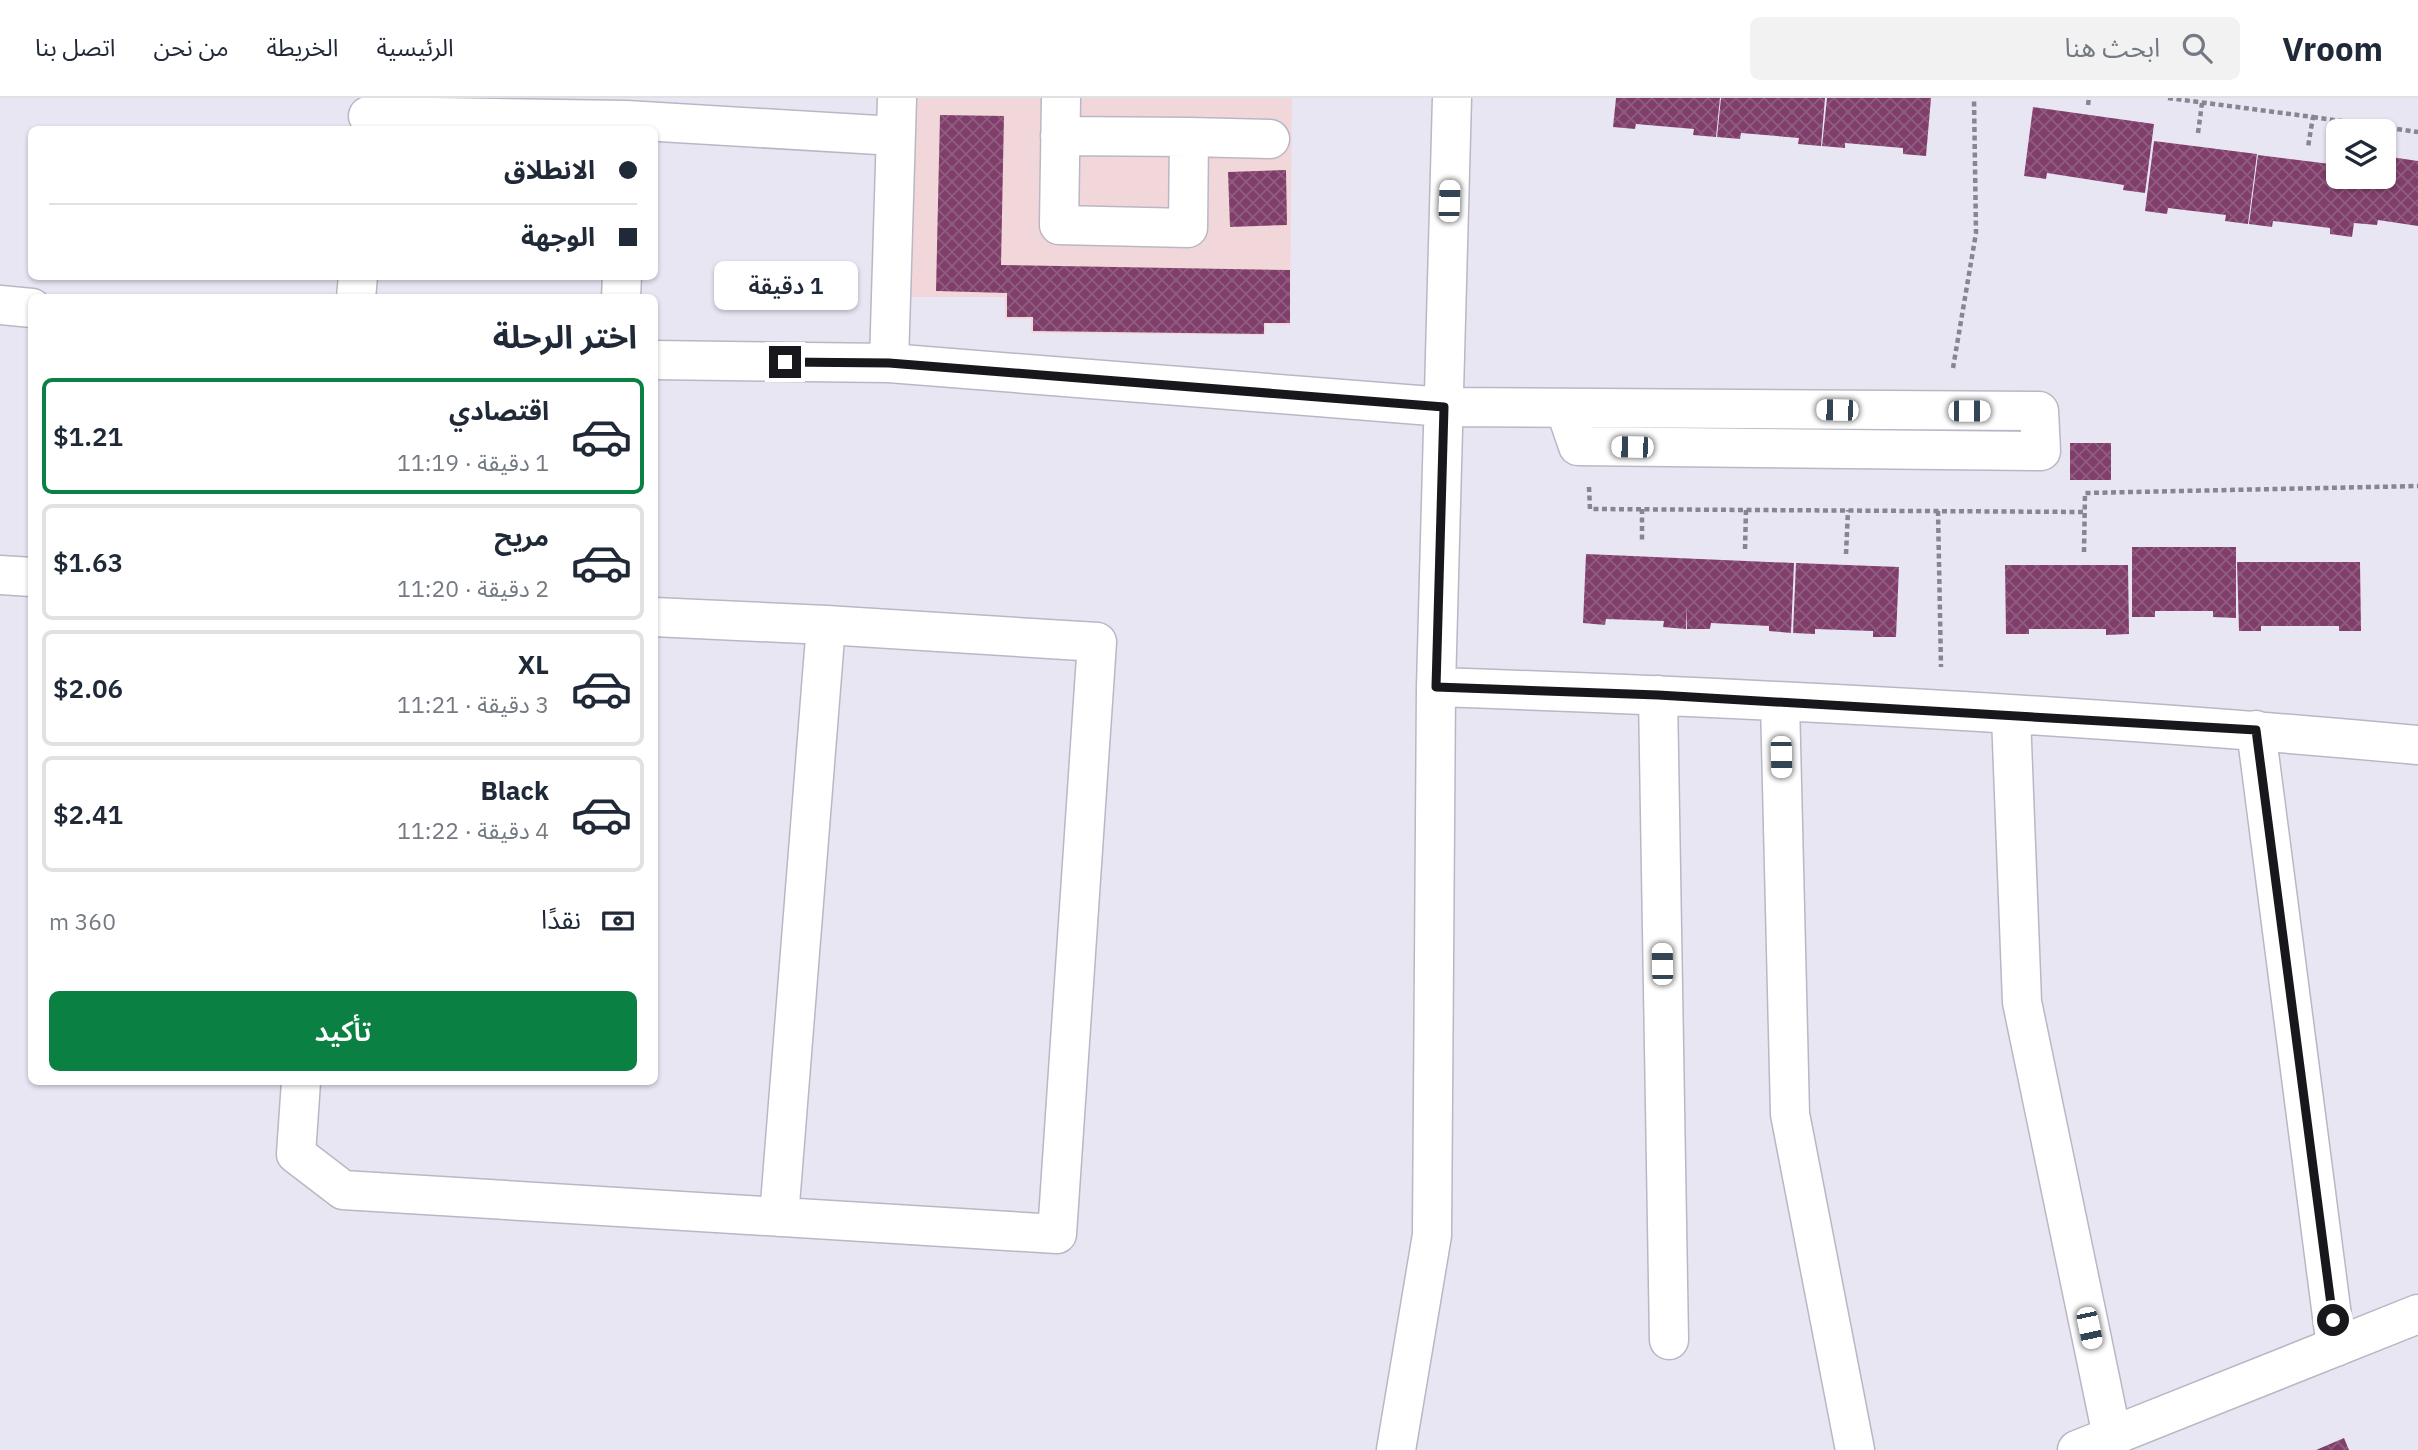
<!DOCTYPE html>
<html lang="ar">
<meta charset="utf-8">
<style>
:root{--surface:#fff;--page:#f2f2f3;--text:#1f2937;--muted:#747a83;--line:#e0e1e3;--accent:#0b8043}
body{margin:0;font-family:"IBM Plex Sans","Noto Sans Arabic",sans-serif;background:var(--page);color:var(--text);direction:rtl;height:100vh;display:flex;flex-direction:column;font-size:26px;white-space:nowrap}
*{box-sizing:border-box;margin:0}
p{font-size:23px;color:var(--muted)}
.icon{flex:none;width:38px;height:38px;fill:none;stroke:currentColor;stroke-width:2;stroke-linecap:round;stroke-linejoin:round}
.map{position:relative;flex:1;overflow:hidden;direction:ltr}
.panel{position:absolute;left:28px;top:196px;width:630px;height:791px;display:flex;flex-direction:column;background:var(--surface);border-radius:10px;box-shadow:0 2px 5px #0004;direction:rtl}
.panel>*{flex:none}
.banner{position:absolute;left:28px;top:28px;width:630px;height:154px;border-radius:10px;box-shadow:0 2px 5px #0004;direction:rtl;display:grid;align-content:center;height:154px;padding:0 21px;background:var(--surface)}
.fabs{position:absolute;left:2326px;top:21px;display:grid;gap:14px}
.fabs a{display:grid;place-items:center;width:70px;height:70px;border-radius:10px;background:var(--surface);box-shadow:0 2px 5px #0004;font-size:35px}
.end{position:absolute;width:32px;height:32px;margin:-16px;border:9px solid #18171c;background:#fff;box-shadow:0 0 0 4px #fff}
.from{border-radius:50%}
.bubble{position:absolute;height:49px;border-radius:10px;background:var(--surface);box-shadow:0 2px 5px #0004;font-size:23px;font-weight:600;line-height:49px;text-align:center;direction:rtl}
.car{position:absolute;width:21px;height:42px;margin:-21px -10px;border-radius:9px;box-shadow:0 0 5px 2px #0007;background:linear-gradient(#fff 24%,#345 0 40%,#fff 0 76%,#345 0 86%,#fff 0)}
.banner b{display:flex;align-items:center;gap:24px;height:66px;font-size:26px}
.banner b+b{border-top:2px solid var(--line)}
.banner i{width:18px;height:18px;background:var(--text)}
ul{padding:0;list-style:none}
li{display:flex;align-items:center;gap:21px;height:116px;margin:0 14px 10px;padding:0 7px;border:4px solid var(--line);border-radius:10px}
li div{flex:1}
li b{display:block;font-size:26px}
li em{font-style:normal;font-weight:600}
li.current{border-color:var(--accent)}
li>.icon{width:63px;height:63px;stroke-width:1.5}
h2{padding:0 21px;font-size:32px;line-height:84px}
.pay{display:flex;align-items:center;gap:18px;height:77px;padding:0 21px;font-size:26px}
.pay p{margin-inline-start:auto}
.cta{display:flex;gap:14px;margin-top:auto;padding:14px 21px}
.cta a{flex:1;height:80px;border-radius:10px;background:var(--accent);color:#fff;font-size:28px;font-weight:600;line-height:80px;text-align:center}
header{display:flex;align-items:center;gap:42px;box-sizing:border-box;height:98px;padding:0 35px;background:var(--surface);border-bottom:2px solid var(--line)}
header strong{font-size:33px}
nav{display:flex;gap:38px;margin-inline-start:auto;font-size:24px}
.search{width:490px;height:63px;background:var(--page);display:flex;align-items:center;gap:18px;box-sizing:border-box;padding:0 24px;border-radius:10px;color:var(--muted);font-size:26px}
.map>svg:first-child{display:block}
</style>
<header>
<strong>Vroom</strong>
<div class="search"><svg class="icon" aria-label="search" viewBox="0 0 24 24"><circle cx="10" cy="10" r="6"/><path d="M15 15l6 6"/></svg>ابحث هنا</div>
<nav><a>الرئيسية</a><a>الخريطة</a><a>من نحن</a><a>اتصل بنا</a></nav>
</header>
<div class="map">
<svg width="2418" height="1352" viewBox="0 0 2418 1352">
<defs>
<pattern id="building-cross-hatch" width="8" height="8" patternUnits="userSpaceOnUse" patternTransform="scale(1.75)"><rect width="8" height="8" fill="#813e6b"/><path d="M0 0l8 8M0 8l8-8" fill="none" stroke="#8f5d7f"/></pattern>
</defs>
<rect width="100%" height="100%" fill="#e9e6f4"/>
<!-- education -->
<path fill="#f2d7da" d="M908,0H1292L1290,227L1266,226L1265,237L1031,235V221H1005V199H906Z"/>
<!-- building -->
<path fill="url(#building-cross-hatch)" d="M1616,0H1720L1716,39L1693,37L1694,31L1636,26L1635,31L1613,29Z
M1721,0H1825L1821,48L1798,46L1799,40L1741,35L1740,41L1717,39Z
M1827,0H1931L1926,58L1903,56V50L1845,45V50L1822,48Z
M2033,9L2154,26L2145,95L2123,92L2124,87L2047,75L2046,81L2024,78Z
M940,17L1004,18L1001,167L1290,172V225H1264V236L1033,233V219H1007V195L936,193Z
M2154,43L2257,56L2248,126L2225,123L2226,117L2168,110L2167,116L2145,113Z
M2258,57L2338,67V79H2384V58L2418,63V128L2378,122L2377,127L2354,125L2352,139L2330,136V130L2273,123L2272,129L2249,126Z
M1286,72L1287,127L1230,129L1228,74Z
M2070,345H2111V382H2070Z
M2132,449H2236V520L2213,519V513H2155V519H2132Z
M1586,456L1794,465L1791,535L1769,533V528L1711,525L1710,531H1687V507L1686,531L1663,529L1664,523L1606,521L1605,527L1583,525Z
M2237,464H2360L2361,533H2339V528H2261V533H2239Z
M1796,465L1899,469L1896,539H1873V533L1815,531V536L1793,535Z
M2005,467H2128L2129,536L2106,537V531H2029V536H2006Z
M2344,1340L2349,1352H2316Z"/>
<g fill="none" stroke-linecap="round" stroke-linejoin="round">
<defs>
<path id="minor" d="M1061,0L1059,127L1188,130L1189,39L1270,41
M368,18L626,22L895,38
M1060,38L1189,39
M356,200L358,178
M621,200L622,178
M0,207L32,210
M654,262L889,265L1444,309L2039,313L2041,353L1578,348L1565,310
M889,265L897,0
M0,477L32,479
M654,519L826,527
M1436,589C1763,600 2092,617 2418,647
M1658,597L1669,1242
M1780,604L1790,1016L1855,1352
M2011,618L2022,904L2112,1338
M2256,632L2336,1249
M301,984L296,1056L343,1092L1057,1136L1097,544L826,527L779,1119
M1396,1352L1432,1137L1436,589L1452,0
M2077,1352L2418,1216"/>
</defs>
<!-- minor casing -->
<use href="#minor" stroke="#bab7c4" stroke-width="41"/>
<!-- path -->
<path stroke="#87858f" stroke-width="4.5" stroke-dasharray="5 3.5" stroke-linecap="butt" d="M2168,0L2313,19L2308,49
M2088,7L2089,0
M2313,19L2418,34
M2198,35L2202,5
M1953,270L1976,135L1974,0
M1589,389L1590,411L2085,414
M1642,411V445
M1938,413L1941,569
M1745,451L1746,411
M2084,454L2085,395L2418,388
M1846,456L1848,412"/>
<!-- minor -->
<use href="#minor" stroke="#fff" stroke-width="38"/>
</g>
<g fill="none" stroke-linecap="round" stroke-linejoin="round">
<!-- route -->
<path stroke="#18171c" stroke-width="9" d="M785,264L889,265L1444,309L1436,589L1658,597L2256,632L2333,1222"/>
</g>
</svg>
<div class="fabs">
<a><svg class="icon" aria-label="layers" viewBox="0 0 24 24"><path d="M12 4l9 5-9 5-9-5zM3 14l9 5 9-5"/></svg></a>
</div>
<i class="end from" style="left:2333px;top:1222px"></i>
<i class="end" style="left:785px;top:264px"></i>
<div class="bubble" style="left:714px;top:163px;width:144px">1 دقيقة</div>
<i class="car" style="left:1449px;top:103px;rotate:2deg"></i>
<i class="car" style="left:1837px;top:312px;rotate:271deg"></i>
<i class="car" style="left:1969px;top:313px;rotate:90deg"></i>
<i class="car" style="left:1632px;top:349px;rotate:271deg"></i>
<i class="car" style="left:1781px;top:659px;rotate:179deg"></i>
<i class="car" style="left:1662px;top:866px;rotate:359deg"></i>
<i class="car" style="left:2089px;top:1230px;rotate:168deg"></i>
<div class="banner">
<b><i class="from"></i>الانطلاق</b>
<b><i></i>الوجهة</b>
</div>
<section class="panel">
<h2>اختر الرحلة</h2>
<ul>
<li class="current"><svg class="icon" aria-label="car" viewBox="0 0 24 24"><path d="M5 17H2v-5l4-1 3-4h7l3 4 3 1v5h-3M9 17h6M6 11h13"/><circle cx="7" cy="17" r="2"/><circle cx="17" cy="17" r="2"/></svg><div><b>اقتصادي</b><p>1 دقيقة · 11:19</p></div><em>$1.21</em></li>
<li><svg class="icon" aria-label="car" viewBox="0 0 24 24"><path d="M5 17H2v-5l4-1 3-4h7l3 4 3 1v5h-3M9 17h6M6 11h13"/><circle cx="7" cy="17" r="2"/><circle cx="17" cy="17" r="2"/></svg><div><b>مريح</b><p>2 دقيقة · 11:20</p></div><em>$1.63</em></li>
<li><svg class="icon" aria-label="car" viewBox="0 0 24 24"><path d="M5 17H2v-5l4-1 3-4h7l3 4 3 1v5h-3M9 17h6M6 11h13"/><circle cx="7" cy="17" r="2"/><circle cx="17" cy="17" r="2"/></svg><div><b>XL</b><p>3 دقيقة · 11:21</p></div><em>$2.06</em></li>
<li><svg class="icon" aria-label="car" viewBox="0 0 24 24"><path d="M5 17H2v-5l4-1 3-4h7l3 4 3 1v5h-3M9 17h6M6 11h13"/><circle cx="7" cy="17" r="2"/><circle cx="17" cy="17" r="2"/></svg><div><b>Black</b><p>4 دقيقة · 11:22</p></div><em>$2.41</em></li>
</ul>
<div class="pay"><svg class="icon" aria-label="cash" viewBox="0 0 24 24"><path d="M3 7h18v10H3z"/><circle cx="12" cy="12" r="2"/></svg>نقدًا<p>360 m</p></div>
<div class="cta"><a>تأكيد</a></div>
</section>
</div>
